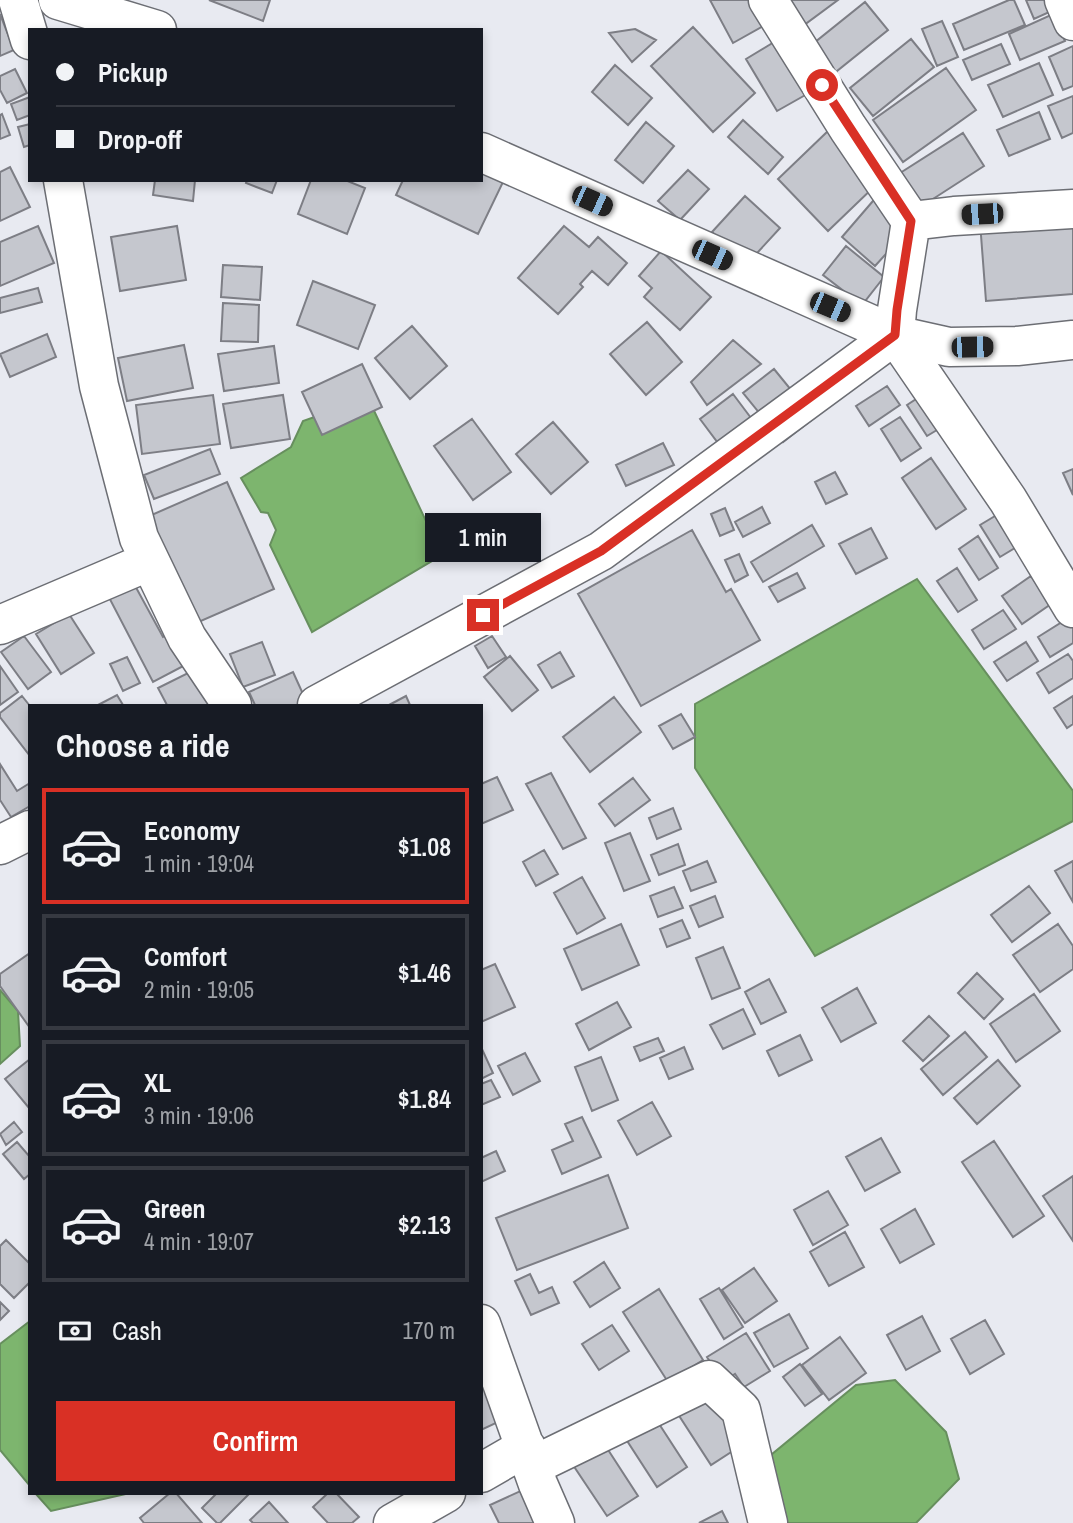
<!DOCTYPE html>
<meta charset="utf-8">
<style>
:root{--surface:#171b24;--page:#242831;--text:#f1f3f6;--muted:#9ea1a6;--line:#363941;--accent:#d93025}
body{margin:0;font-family:"Archivo Narrow",sans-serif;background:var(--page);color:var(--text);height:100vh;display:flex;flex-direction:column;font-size:26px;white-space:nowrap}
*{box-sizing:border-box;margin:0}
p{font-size:23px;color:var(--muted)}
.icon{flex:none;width:38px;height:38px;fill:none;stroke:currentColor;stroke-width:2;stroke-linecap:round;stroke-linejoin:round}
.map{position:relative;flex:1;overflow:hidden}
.side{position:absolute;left:28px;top:704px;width:455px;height:791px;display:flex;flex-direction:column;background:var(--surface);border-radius:0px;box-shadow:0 4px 10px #0003}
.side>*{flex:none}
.guide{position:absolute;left:28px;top:28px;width:455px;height:154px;border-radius:0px;box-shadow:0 4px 10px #0003;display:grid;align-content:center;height:154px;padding:0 28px;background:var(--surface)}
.end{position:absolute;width:32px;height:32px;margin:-16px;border:9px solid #d93025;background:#fff;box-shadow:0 0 0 4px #fff}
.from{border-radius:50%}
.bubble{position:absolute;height:49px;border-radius:0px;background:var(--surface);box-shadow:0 4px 10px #0003;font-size:23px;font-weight:600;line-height:49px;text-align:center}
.car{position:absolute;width:21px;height:42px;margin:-21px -10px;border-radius:9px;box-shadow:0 0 5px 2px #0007;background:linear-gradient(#222 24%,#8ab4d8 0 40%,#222 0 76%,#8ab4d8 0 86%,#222 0)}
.guide b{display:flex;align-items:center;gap:24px;height:66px;font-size:26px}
.guide b+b{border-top:2px solid var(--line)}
.guide i{width:18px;height:18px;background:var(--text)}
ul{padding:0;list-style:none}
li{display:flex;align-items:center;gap:21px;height:116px;margin:0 14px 10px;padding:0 14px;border:4px solid var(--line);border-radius:0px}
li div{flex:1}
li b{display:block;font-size:26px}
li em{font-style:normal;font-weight:600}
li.current{border-color:var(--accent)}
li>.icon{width:63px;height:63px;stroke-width:1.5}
h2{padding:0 28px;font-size:32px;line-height:84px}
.pay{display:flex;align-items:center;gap:18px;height:77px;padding:0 28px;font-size:26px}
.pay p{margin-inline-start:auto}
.action{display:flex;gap:14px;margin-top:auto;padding:14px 28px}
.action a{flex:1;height:80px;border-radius:0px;background:var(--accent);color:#fff;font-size:28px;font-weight:600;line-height:80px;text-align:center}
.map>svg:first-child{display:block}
</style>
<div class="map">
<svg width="1073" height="1523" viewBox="0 0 1073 1523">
<rect width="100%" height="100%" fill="#e8eaf1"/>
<!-- water -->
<path fill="#7db56e" stroke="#678f5e" stroke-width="2" d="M368,398L442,555L312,632L270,545L276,530L268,513L261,512L241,478L291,447L303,421Z
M917,579L1073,791V821L815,956L695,768V704Z
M0,990L18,1011L20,1046L0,1064Z
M30,1321V1486L0,1450V1344Z
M895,1380L946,1432L959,1479L916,1523H784L771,1455L856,1385Z
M35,1493H130L51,1511Z"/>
<!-- building -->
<path fill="#c5c7ce" stroke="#7d7e85" stroke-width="2" d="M209,0H270L263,21Z
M710,0H751L765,25L733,43Z
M778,0H838L800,28Z
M1009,0H1014L1025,25L964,50L953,24Z
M1026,0H1052L1056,9L1034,19Z
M865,2L888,30L827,79L804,51Z
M0,14L14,50L0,56Z
M1053,14L1065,41L1020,60L1009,34Z
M942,21L958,57L937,66L922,29Z
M693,27L755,93L713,132L651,66Z
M635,29L656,40L632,62L609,33Z
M784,36L816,89L777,111L746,59Z
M911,39L934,67L873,116L850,88Z
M1001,44L1010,64L972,80L963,60Z
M1073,46V86L1063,90L1049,57Z
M1039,63L1053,95L1003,117L988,85Z
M615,65L652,98L628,125L592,92Z
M946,68L976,110L903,162L873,120Z
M15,69L27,93L7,103L0,90V76Z
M1073,96V133L1062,138L1048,106Z
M30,97V115L17,120L11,104Z
M1039,112L1050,139L1009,156L997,130Z
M2,114L10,135L0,139V115Z
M743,120L783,157L768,174L728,137Z
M646,122L674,146L643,183L615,160Z
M30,124V145L24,147L18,127Z
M828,131L878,183L828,231L778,179Z
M963,133L984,166L919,208L897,175Z
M10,167L30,207L0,221V172Z
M688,170L709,189L680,220L658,201Z
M481,172L503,182L478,234L396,195L403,180H481Z
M155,180H195L193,201L153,195Z
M247,180H277L272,193L246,183Z
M311,180H345L365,188L347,234L298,214Z
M879,194L900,212L894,245L875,266L842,237Z
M745,196L780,228L747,264L712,232Z
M1073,214V294L986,301L980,222Z
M38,226L54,263L0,286V242Z
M177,226L186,280L120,291L111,237Z
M564,226L589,247L598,237L627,263L608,285L592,271L580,284L583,287L558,314L518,278Z
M846,246L884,277L862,305L823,275Z
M661,251L711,297L680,330L644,297L652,288L639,276Z
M223,265L262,267L260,300L221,297Z
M313,281L375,305L358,349L297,325Z
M38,288L42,302L0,313V298Z
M223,303L259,305L258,342L221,341Z
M647,322L682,362L646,395L610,354Z
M412,326L447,366L410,399L375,358Z
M47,334L56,357L10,377L0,354Z
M733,340L761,364L707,405L691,382Z
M184,345L193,388L127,401L118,358Z
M274,346L279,383L224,391L218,354Z
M362,364L382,407L322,435L302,392Z
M774,369L814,418L783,442L743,393Z
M887,386L900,405L869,426L856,406Z
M927,392L947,424L927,436L907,405Z
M733,394L757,426L724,451L700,419Z
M213,395L220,444L142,454L136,405Z
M283,395L290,439L231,448L223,404Z
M900,417L921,448L901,461L881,429Z
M472,419L511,472L473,500L434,446Z
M553,422L588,462L551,494L516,454Z
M663,443L674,465L626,486L616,465Z
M210,449L220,474L154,499L144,475Z
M931,458L966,509L936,529L902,478Z
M1073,469V495L1063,473Z
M835,472L847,494L826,504L815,482Z
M227,482L274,589L194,624L147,517Z
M762,507L770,523L743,537L735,522Z
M725,508L734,530L720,536L711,514Z
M1000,513L1020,545L1000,557L980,525Z
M812,525L824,546L763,582L751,562Z
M871,528L887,558L856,574L839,544Z
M692,530L726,592L731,589L760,640L641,706L578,594Z
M978,536L998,568L979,580L959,549Z
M739,554L748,575L735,582L725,560Z
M957,568L977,600L958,612L937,581Z
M127,571L163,637L173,632L189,663L153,682L102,584Z
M797,573L805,588L778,602L769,587Z
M1031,576L1051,604L1022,624L1002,596Z
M1003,610L1016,629L984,649L972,630Z
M69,614L94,653L61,674L36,634Z
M1070,617L1073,623V643L1050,657L1038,637Z
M24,636L51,672L28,689L1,652Z
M492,636L506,657L488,668L475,646Z
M262,642L275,675L243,687L230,654Z
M1026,642L1038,661L1007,681L994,662Z
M560,652L574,676L552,688L538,665Z
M1068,654L1073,661V678L1049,693L1037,673Z
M510,656L538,690L512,711L484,677Z
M127,657L140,683L123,691L110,664Z
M0,666L18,692L0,705Z
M192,671L210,705H167L158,688Z
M293,672L308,705H255L249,692Z
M117,695L123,705H98Z
M22,696L30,706V756L0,717V713Z
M406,696L410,705H389Z
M1073,696V724L1067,728L1054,708Z
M614,697L641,732L590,772L563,737Z
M681,714L695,737L673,749L659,726Z
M0,764L17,791L30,783V806L11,817L0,800Z
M551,773L586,838L563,849L526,784Z
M497,777L513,810L481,824V784Z
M633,778L650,800L615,826L599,804Z
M673,808L681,829L657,839L649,818Z
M630,833L650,881L624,891L605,843Z
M678,844L685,865L659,875L651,855Z
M544,850L558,874L536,886L523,862Z
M707,861L716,882L691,891L683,871Z
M1073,861V902L1055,871Z
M582,877L605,918L577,934L554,893Z
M1029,886L1050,913L1012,942L991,915Z
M674,887L683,908L658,917L650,896Z
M715,896L723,917L699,927L690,906Z
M682,920L690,938L667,947L660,929Z
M621,924L639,965L582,990L564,949Z
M1058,924L1073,946V969L1040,992L1013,955Z
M723,947L740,988L712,999L696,958Z
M30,953V1028L0,986V974Z
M495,964L515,1007L481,1022V970Z
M977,973L1003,999L984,1019L958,993Z
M769,979L786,1012L761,1024L745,992Z
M857,988L876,1023L841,1042L822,1008Z
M1034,994L1060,1031L1016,1062L990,1024Z
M617,1002L631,1027L589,1050L576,1024Z
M743,1009L755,1034L723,1049L710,1025Z
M929,1016L949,1036L923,1061L903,1041Z
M965,1032L987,1057L943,1095L921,1069Z
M800,1035L812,1060L779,1076L767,1051Z
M658,1038L664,1051L640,1061L634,1047Z
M481,1047L493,1073L481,1079Z
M684,1047L693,1069L669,1079L660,1058Z
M525,1053L540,1081L513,1095L498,1066Z
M601,1057L618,1100L592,1111L575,1067Z
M30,1059V1108H29L5,1079Z
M998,1060L1020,1086L977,1124L954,1098Z
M491,1080L500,1097L481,1105V1084Z
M652,1102L671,1136L637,1155L618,1121Z
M582,1117L601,1157L562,1174L552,1150L573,1141L565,1124Z
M14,1122L22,1132L6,1145L0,1134Z
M881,1138L900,1172L865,1191L846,1157Z
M994,1141L1044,1216L1013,1237L962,1162Z
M17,1142L30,1157V1174L24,1179L3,1154Z
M496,1151L505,1171L481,1182V1158Z
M608,1175L628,1228L517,1270L496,1218Z
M1073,1176V1241L1043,1196Z
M828,1191L848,1225L813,1245L794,1210Z
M915,1209L934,1244L900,1263L881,1229Z
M845,1232L864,1267L829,1286L810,1252Z
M6,1240L30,1264V1282L14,1298L0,1284V1246Z
M604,1262L620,1288L590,1307L574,1282Z
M754,1268L777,1301L745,1323L722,1290Z
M530,1274L539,1293L552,1287L559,1303L531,1315L515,1281Z
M719,1288L743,1327L724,1339L700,1299Z
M659,1289L703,1360L668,1382L623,1312Z
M0,1302L9,1311L0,1320Z
M789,1314L808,1348L774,1367L754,1333Z
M922,1316L940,1351L906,1370L887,1335Z
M985,1320L1004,1354L970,1374L951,1339Z
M612,1325L629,1351L599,1370L582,1344Z
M746,1333L770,1371L744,1387L735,1374L723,1382L707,1357Z
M840,1337L866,1373L829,1400L802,1365Z
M800,1364L822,1394L805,1406L783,1377Z
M500,1376L517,1413L481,1430V1384Z
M707,1391L742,1445L711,1465L676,1411Z
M652,1413L687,1467L657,1487L622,1433Z
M603,1442L638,1496L607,1516L571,1462Z
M527,1488L543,1523H499L490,1505Z
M170,1493H176L202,1523H144L140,1518Z
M217,1493H250L220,1523H217L202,1508Z
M328,1493H336L359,1517L352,1523H328L313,1507Z
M269,1502L288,1523H253L250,1520Z
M722,1511L728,1523H699Z"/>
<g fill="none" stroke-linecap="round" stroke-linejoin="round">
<defs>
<path id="minor" d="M18,0L30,40
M768,0L848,128L911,221
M1064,0L1073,21
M63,180L99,386L139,538L187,638L232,705
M1073,209L954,216L911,221L897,310L895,335L1008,500L1073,608
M0,625L150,561
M317,705L601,551L895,335
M0,845L30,830
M481,1324L538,1484L555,1523
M532,1466L709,1380L741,1410L768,1523
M481,1473L526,1447
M393,1523L446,1493"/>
<path id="major" d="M58,0L157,30
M481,152L895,335L949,347L1017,346L1073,340"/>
</defs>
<!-- minor casing -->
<use href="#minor" stroke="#6c6e74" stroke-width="41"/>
<!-- major casing -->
<use href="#major" stroke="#6c6e74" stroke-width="41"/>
<!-- minor -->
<use href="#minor" stroke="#fff" stroke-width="38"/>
<!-- major -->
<use href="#major" stroke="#fff" stroke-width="38"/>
</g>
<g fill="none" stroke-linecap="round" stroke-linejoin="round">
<!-- route -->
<path stroke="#d93025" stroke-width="9" d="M483,615L601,551L895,335L897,310L911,221L822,85"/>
</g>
</svg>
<i class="end from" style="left:822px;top:85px"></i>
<i class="end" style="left:483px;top:615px"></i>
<div class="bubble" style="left:425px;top:513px;width:116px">1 min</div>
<i class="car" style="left:592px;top:201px;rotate:114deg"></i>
<i class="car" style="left:982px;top:214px;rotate:267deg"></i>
<i class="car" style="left:712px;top:255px;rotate:114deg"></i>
<i class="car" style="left:830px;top:307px;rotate:113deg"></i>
<i class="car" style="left:972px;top:347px;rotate:89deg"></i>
<div class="guide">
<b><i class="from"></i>Pickup</b>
<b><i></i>Drop-off</b>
</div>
<section class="side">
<h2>Choose a ride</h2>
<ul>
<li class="current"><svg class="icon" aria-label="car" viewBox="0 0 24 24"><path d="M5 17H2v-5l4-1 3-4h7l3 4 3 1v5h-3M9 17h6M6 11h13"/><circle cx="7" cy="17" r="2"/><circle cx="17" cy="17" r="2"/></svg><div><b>Economy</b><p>1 min · 19:04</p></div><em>$1.08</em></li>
<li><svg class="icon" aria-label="car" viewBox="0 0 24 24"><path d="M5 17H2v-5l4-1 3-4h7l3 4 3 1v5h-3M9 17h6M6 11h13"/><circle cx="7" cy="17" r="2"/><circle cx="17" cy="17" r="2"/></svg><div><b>Comfort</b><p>2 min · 19:05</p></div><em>$1.46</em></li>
<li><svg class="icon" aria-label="car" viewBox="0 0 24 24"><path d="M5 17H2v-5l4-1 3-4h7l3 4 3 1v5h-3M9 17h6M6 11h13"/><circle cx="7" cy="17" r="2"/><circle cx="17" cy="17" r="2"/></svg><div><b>XL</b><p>3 min · 19:06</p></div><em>$1.84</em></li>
<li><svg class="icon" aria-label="car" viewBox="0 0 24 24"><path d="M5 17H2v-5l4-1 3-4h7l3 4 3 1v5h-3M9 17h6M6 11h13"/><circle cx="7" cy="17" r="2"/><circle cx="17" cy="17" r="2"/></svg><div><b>Green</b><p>4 min · 19:07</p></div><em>$2.13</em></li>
</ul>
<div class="pay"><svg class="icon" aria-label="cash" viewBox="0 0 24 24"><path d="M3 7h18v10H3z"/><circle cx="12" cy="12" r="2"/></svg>Cash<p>170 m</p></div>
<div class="action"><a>Confirm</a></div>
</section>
</div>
